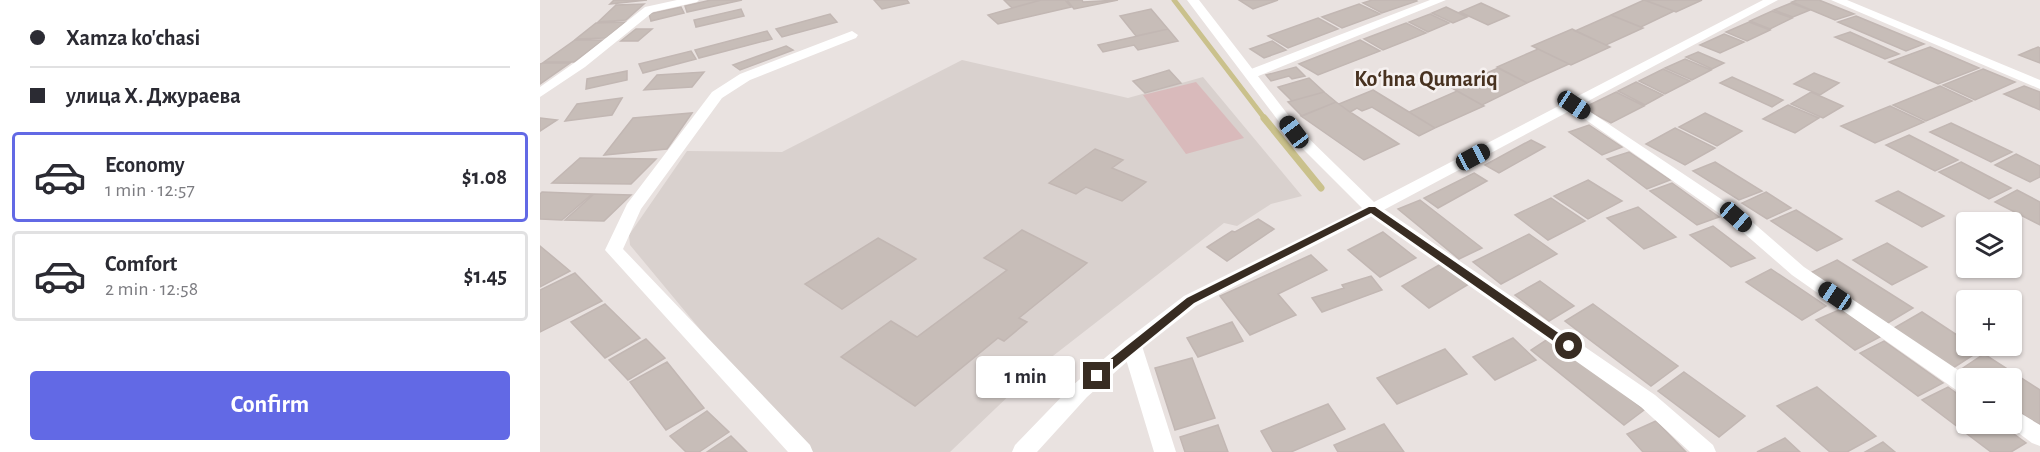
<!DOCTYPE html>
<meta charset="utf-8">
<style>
:root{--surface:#fff;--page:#f7f7f7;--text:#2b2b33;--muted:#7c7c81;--line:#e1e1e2;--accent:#6269e5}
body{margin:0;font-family:"Alegreya Sans",sans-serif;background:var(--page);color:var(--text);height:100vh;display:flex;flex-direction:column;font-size:22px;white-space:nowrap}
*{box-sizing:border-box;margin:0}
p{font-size:20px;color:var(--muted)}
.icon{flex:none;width:33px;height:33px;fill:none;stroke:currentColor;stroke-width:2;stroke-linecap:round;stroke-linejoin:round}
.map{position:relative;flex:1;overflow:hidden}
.side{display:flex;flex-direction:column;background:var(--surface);width:540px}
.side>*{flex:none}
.banner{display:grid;align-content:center;height:132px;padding:0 30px;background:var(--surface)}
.buttons{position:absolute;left:1416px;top:212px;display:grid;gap:12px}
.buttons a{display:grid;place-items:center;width:66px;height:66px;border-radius:6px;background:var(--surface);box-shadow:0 2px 4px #0004;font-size:30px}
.end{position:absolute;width:27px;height:27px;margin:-14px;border:8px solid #382c22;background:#fff;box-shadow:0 0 0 3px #fff}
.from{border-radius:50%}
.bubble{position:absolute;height:42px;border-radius:6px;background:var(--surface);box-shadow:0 2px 4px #0004;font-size:20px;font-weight:600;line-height:42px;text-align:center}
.car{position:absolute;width:18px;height:36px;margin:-18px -9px;border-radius:8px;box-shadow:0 0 4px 2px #0007;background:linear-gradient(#222 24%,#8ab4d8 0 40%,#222 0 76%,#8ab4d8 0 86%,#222 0)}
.banner b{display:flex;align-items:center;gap:21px;height:57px;font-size:22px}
.banner b+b{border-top:2px solid var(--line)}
.banner i{width:15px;height:15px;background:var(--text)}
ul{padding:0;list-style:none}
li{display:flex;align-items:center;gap:18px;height:90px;margin:0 12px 9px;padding:0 18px;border:3px solid var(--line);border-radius:6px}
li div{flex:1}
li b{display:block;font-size:22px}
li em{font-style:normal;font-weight:600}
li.active{border-color:var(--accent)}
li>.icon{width:54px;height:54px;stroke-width:1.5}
.action{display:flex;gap:12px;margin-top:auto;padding:12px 30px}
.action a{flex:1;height:69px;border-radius:6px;background:var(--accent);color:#fff;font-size:24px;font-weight:600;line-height:69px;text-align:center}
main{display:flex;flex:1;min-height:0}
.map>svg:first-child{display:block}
</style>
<main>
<section class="side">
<div class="banner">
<b><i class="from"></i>Xamza ko'chasi</b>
<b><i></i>улица Х. Джураева</b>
</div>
<ul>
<li class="active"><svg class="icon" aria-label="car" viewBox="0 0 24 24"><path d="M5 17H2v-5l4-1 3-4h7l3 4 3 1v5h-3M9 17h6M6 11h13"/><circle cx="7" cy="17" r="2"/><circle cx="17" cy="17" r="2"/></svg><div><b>Economy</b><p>1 min · 12:57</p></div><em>$1.08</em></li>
<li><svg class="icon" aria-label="car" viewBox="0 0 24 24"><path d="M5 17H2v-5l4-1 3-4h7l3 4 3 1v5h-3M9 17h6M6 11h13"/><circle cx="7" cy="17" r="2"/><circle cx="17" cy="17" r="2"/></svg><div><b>Comfort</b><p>2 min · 12:58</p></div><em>$1.45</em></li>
</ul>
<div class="action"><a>Confirm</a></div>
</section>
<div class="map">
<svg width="1500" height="452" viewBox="0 0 1500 452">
<rect width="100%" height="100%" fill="#e9e2e0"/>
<!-- built -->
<path fill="#d9d1ce" d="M422,60L588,98L663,77L762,196L731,204L697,226L684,223L500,366L410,452H269L232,416L90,245L89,235L147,151L242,152Z"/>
<!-- green -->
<path fill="#d9babb" d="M656,82L704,138L646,154L603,95Z"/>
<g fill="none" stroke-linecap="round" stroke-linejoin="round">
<!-- stream-far1 -->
<path stroke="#cac18c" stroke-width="5" d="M634,0L725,119"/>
<!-- stream -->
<path stroke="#cac18c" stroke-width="7" d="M724,118L781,188"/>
</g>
<!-- building -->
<path fill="#c7bdb8" stroke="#c2b7b3" stroke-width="1.5" d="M74,0H107L70,4Z
M171,0H202L147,12L145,6Z
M334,0H367L369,3L342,9Z
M464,0H501L472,8Z
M501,0H525L531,7L458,24L448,15Z
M527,0H542L543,2L578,0L534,9Z
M699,0H738L713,9Z
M832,0H876L877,1L842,13L823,3Z
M1104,0L1134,11L1101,27L1071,15Z
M1105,0H1162L1136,12Z
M1257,0H1279L1314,14L1295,20L1252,2Z
M941,3L969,16L948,25L920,12Z
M1251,3L1270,10L1253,17L1234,10Z
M104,4L86,20L58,22L76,5Z
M819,4L840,14L802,28L782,17Z
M141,7L144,13L111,21L109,14Z
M906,7L927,17L913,23L892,13Z
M201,9L204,16L156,27L154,20Z
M611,9L628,29L596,36L580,16Z
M1232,11L1252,18L1230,29L1210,21Z
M290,14L297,22L242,37L236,29Z
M890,14L909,23L888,32L869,22Z
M1071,15L1103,28L1066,45L1035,31Z
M1316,16L1384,44L1366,51L1298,22Z
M778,18L798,29L748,48L728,36Z
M85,22L66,38L36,39L56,23Z
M1209,22L1230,30L1207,41L1186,32Z
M866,23L886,33L843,50L824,39Z
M96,29H112L98,41H81Z
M628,29L638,41L598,50L594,45L563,52L558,45Z
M1032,29L1070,47L1031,65L992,46Z
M227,31L232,39L159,58L155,50Z
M1310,32L1359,54L1345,59L1295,37Z
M1184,34L1204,42L1180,53L1160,45Z
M35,40H63L34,62H4Z
M820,40L840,51L778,75L759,64Z
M732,41L746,50L724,58L710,49Z
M246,46L253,50L200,70L193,65Z
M1390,47L1439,68L1398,84L1349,62Z
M1498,47L1500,48V63L1479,55Z
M998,49L1029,64L987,83L957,67Z
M151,51L156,59L103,73L99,64Z
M1158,52L1184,63L1172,69L1146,57Z
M1145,59L1171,70L1152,80L1125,68Z
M3,63H30L0,84V64Z
M756,67L765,76L752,79L749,76L731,81L726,75Z
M958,68L987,83L942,105L912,88Z
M1123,69L1150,81L1125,94L1099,81Z
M1443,69L1475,82L1435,100L1403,85Z
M629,70L641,83L605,93L593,81Z
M87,71V80L46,89L47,79Z
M164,72L152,87L104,90L117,75Z
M1274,73L1299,83L1280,95L1254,84Z
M1192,77L1243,100L1232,107L1180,83Z
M769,78L784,92L752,101L738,87Z
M1096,82L1123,95L1105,105L1078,91Z
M1400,86L1432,101L1386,121L1353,105Z
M1484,86L1500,92V110L1464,94Z
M833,90L869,112L895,128L879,136L832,107L822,111L817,108L810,112L799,104Z
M917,91L944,106L895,128L869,112Z
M784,92L796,102L762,116L748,102Z
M1076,92L1104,106L1071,123L1043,108Z
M1271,92L1303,106L1283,118L1251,104Z
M82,98L72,115L25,121L37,104Z
M796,102L810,112L859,144L824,160L761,116Z
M1248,105L1279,118L1255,133L1223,119Z
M1350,106L1384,122L1335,143L1301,126Z
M152,113L127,149L64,155L93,118Z
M1165,113L1202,131L1177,146L1139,127Z
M0,118L17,120L0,131Z
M1411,123L1472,152L1451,162L1390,132Z
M1049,125L1082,147L1062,155L1029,132Z
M1135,128L1175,148L1145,165L1106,144Z
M1369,135L1418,160L1395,171L1346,145Z
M991,140L1005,147L959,173L945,165Z
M555,149L583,160L572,168L606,182L582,201L546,187L536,194L509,183Z
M1089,152L1130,180L1107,189L1067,159Z
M1476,154L1500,166V177L1490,182L1455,165Z
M40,158L116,159L91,184L12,183Z
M1175,162L1222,191L1199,200L1153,171Z
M1421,162L1471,188L1449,199L1399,172Z
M934,173L947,181L898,208L884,198Z
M1048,180L1082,201L1048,219L1014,196Z
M1132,183L1179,217L1157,225L1110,191Z
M1477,190L1500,202V225L1455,202Z
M1358,191L1404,216L1382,227L1336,201Z
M2,192L52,194L22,220L0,219V194Z
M1226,192L1251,208L1227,219L1202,203Z
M54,194L91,195L64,221L25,220Z
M1011,198L1045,221L1008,240L975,215Z
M880,200L942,248L919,259L858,209Z
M1098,207L1136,237L1104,249L1067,218Z
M1256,210L1302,239L1277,251L1231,221Z
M718,219L734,229L687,261L667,247L692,231L695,232Z
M1173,226L1215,258L1191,267L1150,235Z
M482,230L547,263L479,318L487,322L464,341L458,338L375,406L301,357L351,321L377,337L467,270L444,258Z
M843,232L876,258L840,277L808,250Z
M989,234L1017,254L961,284L933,262Z
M338,238L376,259L302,309L265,284Z
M1347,243L1387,267L1352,285L1313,260Z
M0,246L30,271L0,287Z
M771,255L787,270L738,294L756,315L710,335L680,296Z
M1297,260L1373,308L1346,324L1270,273Z
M901,264L929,284L889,308L862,286Z
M1231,269L1286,306L1262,320L1206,282Z
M35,273L62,301L0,332V290Z
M831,276L842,290L782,312L772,298L804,288L802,285Z
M1000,281L1034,306L1009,321L975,295Z
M65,304L100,338L65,358L31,322Z
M1053,304L1138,366L1111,386L1025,321Z
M1301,309L1340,337L1315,350L1276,320Z
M1382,312L1426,341V345H1433L1441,350L1413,368L1354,328Z
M692,322L703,341L658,357L647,338Z
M1011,337L1104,410L1084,425L991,350Z
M973,338L996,360L955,380L933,357Z
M106,339L125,358L88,380L69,360Z
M1344,341L1403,383L1378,396L1320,353Z
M905,349L927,374L857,404L837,378Z
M1444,354L1500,390V425L1472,408V378H1427L1417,372Z
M652,358L675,418L635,430L615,368Z
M127,362L164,408L126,430L90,382Z
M1144,372L1205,416L1179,437L1118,391Z
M1277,387L1336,436L1307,452H1290L1237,406Z
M1408,387L1426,400V423H1459L1486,443L1471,452H1451L1382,400Z
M788,404L805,429L751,452H733L721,431Z
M167,411L189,432L159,452H146L130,436Z
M1116,421L1146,452H1103L1087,434Z
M844,424L864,452H798L794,445Z
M678,425L688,452H645L640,437Z
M191,436L207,452H167Z
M1245,438L1260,452H1217Z
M1343,442L1355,452H1325Z"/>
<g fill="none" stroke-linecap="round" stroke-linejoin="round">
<!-- minor -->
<path fill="#fff" fill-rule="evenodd" d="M137,0H159L157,2L113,12L45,67L0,97V87L37,61L105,7Z
M890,0H906L716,77H706L705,74L706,71Z
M1291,0H1307L1500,80V89Z
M312,31L318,35L316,38L210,80L182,98L101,209L83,249L270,445L273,452H248L65,250L87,204L172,92L200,74Z
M1034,101L1202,213L1264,267L1430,378H1426V394L1419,392L1252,275L1190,221L1029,108L1027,105L1029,102Z
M832,204L838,205L1115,395L1173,445L1176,452H1150L1101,407L826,213L824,209L826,205Z
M592,339L599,341L602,346L636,452H614L582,346L585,341Z
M1472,408L1500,425V446L1492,443L1465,423H1472Z"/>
<!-- tertiary -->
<path fill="#fff" fill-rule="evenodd" d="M647,0H659L759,129L834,202L1223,0H1238L838,213L656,306L599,351L547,397L497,452H472L475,445L533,385L585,341L644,296L822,208L749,135Z"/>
</g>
<!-- route -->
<path fill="#382c22" d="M829,207H835L1033,343V349H1025L831,213L654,303L561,379H553V373L647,298Z"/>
<g text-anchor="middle" stroke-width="5" stroke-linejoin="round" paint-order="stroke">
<!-- far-quarter labels -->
<g font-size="22" font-weight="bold" fill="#483220" stroke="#f6f1f0">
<text x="886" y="86">Koʻhna Qumariq</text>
</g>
</g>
</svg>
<div class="buttons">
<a><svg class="icon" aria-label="layers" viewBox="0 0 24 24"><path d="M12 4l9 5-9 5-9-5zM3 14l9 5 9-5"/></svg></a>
<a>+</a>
<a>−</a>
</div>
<i class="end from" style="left:1029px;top:346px"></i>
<i class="end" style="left:557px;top:376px"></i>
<div class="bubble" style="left:436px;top:356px;width:99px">1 min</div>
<i class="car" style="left:1034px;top:105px;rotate:124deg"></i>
<i class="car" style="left:754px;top:132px;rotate:323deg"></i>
<i class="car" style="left:933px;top:157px;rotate:62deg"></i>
<i class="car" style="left:1196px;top:217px;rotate:131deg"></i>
<i class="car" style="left:1295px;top:296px;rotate:304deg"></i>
</div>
</main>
